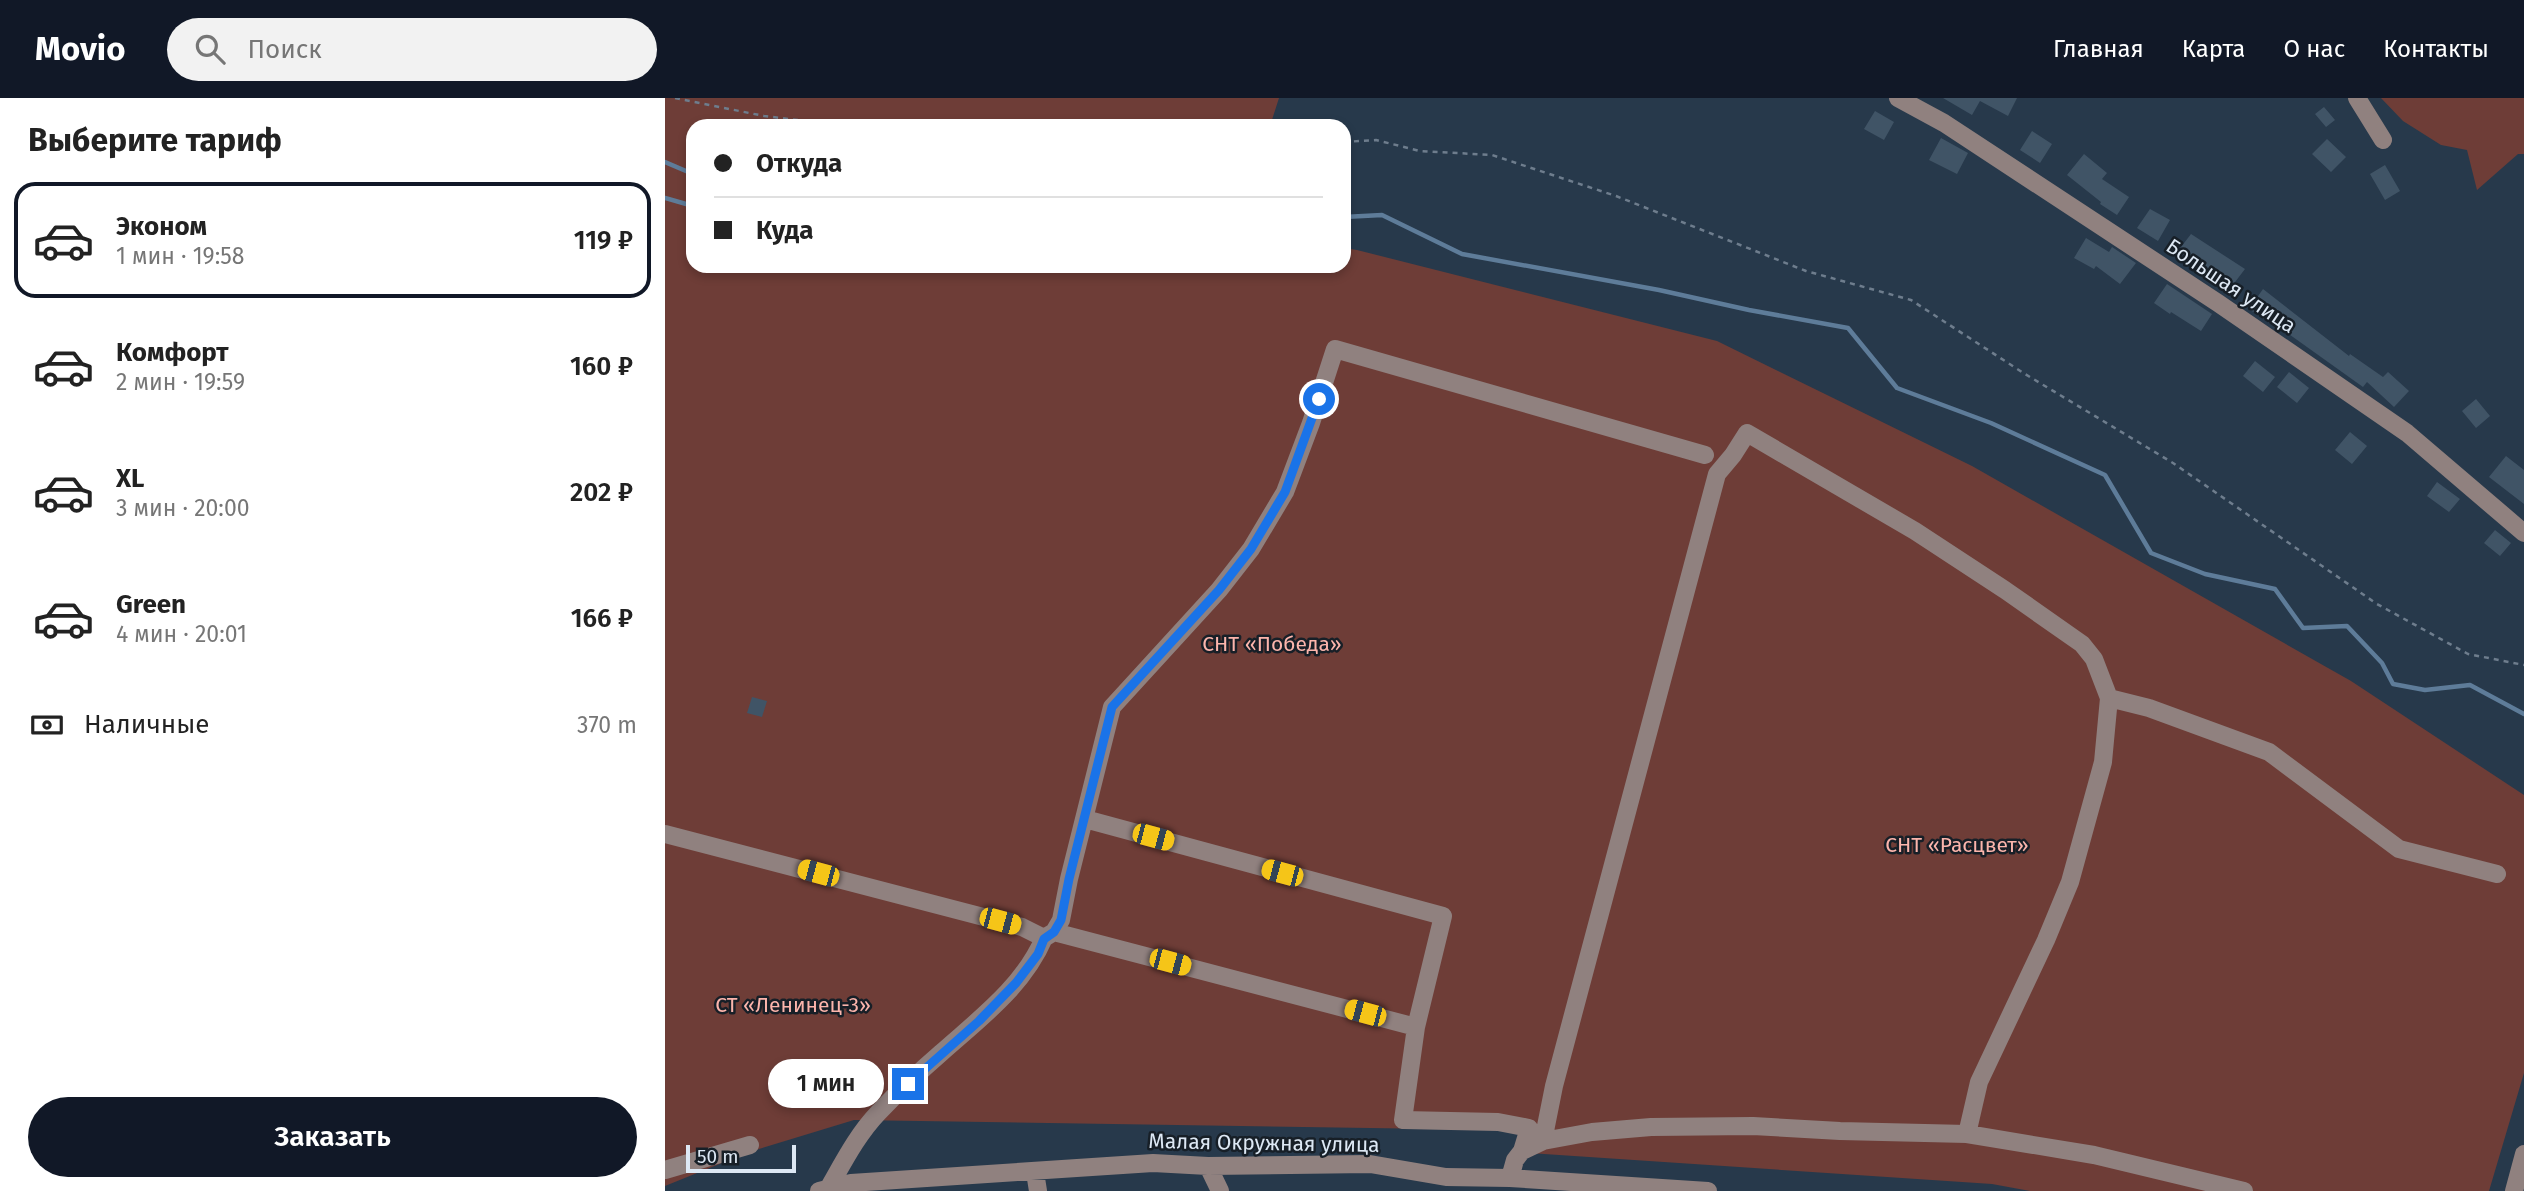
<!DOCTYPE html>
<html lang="ru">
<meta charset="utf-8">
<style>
:root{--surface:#fff;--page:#f2f2f2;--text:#222;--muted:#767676;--line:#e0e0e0;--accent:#111827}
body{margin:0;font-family:"Fira Sans",sans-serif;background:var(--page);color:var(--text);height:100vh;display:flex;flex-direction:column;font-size:26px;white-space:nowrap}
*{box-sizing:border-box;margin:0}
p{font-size:23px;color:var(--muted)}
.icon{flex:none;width:38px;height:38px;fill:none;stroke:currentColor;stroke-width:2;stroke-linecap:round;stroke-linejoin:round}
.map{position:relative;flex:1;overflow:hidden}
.panel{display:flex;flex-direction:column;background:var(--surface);width:665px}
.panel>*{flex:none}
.banner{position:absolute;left:21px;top:21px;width:665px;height:154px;border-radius:21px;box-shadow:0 4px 10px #0003;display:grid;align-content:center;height:154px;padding:0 28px;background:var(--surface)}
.scale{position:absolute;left:21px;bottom:18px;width:110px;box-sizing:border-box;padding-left:7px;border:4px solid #dde8f4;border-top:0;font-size:19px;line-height:24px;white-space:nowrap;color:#dde8f4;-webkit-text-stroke:5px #171f27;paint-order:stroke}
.end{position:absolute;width:32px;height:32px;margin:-16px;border:9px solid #1a73e8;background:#fff;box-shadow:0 0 0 4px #fff}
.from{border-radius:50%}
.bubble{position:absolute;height:49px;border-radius:24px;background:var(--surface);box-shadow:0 4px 10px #0003;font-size:23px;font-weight:600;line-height:49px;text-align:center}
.car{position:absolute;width:21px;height:42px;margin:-21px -10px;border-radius:9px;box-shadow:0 0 5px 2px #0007;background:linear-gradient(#f5c518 24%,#345 0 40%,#f5c518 0 76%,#345 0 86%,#f5c518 0)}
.banner b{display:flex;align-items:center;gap:24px;height:66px;font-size:26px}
.banner b+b{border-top:2px solid var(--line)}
.banner i{width:18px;height:18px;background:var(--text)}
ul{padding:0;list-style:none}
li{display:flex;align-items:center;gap:21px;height:116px;margin:0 14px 10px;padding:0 14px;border:4px solid transparent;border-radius:21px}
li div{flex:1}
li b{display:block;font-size:26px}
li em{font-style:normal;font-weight:600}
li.on{border-color:var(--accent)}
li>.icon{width:63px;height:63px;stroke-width:1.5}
h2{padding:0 28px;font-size:32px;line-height:84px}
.pay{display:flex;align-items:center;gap:18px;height:77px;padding:0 28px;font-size:26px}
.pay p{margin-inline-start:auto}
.button{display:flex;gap:14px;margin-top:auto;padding:14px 28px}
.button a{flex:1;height:80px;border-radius:42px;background:var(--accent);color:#fff;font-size:28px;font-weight:600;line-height:80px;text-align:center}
header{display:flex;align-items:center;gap:42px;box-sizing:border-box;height:98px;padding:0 35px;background:var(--accent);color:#fff}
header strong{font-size:33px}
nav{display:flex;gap:38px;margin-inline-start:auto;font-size:24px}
.search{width:490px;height:63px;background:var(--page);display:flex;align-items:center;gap:18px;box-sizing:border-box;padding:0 24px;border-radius:38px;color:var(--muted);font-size:26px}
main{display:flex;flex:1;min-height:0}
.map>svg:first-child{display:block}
</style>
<header>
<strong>Movio</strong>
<div class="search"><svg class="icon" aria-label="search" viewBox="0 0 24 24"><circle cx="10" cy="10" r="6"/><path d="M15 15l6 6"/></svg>Поиск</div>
<nav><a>Главная</a><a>Карта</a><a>О нас</a><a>Контакты</a></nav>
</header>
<main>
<section class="panel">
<h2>Выберите тариф</h2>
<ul>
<li class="on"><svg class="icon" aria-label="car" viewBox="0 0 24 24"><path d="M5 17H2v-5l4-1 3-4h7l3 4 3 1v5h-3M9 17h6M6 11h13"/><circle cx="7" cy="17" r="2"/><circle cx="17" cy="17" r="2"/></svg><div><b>Эконом</b><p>1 мин · 19:58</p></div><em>119 ₽</em></li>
<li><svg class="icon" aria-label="car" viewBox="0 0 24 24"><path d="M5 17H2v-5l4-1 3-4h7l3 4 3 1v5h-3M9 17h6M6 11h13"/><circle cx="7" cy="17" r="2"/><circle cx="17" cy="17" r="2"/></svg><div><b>Комфорт</b><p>2 мин · 19:59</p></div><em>160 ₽</em></li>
<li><svg class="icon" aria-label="car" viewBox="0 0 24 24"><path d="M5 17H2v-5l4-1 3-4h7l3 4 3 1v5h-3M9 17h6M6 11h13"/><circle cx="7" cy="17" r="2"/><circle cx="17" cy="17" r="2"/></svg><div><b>XL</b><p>3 мин · 20:00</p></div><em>202 ₽</em></li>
<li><svg class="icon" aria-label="car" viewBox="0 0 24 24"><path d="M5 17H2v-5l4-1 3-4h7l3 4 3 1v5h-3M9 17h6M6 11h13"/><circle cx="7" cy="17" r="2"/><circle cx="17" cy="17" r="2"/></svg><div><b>Green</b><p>4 мин · 20:01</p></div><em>166 ₽</em></li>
</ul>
<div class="pay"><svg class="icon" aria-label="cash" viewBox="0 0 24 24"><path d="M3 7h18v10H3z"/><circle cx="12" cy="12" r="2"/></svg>Наличные<p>370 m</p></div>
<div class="button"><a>Заказать</a></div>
</section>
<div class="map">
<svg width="1859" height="1093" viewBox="0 0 1859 1093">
<rect width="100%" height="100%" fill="#27394b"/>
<!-- green -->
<path fill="#6e3d37" d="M0,0H614L605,28H28V168H679V150L692,152L1052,243L1307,368L1686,583L1859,697V975L1824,1093H1365L1327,1086L864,1055L866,1038L837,1032L189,1022L84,1054L0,1088Z
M1716,0H1859V56H1853L1812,92L1802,52L1776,47L1738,23Z"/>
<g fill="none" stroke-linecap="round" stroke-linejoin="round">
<!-- stream -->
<path stroke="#5e7c99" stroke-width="4.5" d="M0,64L28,76
M0,100L28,108
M679,119L717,117L797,156L994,192L1084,212L1183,230L1232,290L1326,325L1440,377L1486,455L1540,476L1610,491L1638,530L1682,528L1717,565L1728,586L1760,592L1805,587L1859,616"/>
</g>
<!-- building -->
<path fill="#405466" d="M1278,0H1352L1343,18L1315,3L1307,17Z
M1659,9L1670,22L1661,29L1650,16Z
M1210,13L1229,24L1219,42L1199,31Z
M1367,33L1387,46L1375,65L1355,52Z
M1276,40L1303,55L1292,76L1264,62Z
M1662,41L1681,59L1666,74L1647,56Z
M1419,56L1442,75L1437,81L1464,99L1452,117L1435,106L1436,104L1402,77Z
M1720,67L1735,93L1720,102L1705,76Z
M1485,111L1505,122L1493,143L1472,130Z
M1526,136L1580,171L1567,188L1513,153Z
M1421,140L1444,154L1447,149L1471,165L1455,186L1431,168L1429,171L1409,160Z
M1502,186L1547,216L1536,233L1506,214L1505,216L1489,205Z
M1598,191L1684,258L1685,256L1718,279L1723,274L1744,293L1729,309L1702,284L1698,289L1607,224L1606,226L1584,211Z
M1590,263L1610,279L1598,294L1578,278Z
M1624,274L1644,290L1632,305L1612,289Z
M1811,301L1825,318L1811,330L1797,313Z
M1685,334L1702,348L1687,366L1670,352Z
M1841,358L1859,372V406L1824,379Z
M1772,384L1795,401L1784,414L1762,398Z
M1830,432L1846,445L1835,458L1819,445Z
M87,599L102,603L97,619L82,615Z
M168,967L185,971L179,993L162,988Z"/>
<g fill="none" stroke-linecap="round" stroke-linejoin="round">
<!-- path -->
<path stroke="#6e7d8d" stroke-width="2.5" stroke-dasharray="5 5" stroke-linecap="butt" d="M10,0L99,18L182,28
M427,28L502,25L525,28
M679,44L711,42L755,53L827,57L951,98L1141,173L1246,202L1360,276L1508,365L1712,506L1803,556L1859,567"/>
<!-- minor -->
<path stroke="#90817f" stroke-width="18" d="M1233,0L1279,25L1553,205L1742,335L1859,435
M1692,0L1718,42
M1444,600L1484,610L1604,654L1734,751L1832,776
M420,721L778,818L751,929L738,1022L833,1024L864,1030L857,1053
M0,736L357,829L379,840C358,889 314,921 276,955C254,974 233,994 213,1015C192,1037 178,1065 163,1091
M389,834L751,929
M379,840L389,834L396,822L404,781L447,609L554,492L586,451L620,394L646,325L670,251L1040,357
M878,1043L889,988L1052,376L1068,357L1082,335L1250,433L1340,492L1417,546L1429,561L1444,600L1438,664L1405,784L1381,842L1314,984L1302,1036
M543,1068L555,1093
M0,1072L85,1047
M370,1074L373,1093
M845,1080L850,1062L857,1053L878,1043L927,1034L986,1029L1088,1028L1175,1033L1302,1036L1429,1057L1579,1093
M154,1093L186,1085L488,1065L543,1068L705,1066L781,1079L845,1080L1043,1093
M1849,1093L1859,1056"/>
</g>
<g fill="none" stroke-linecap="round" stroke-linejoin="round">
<!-- route -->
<path stroke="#1a73e8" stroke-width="9" d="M243,986L314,923L351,885L373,856L379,841L389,834L396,822L404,781L447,609L554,492L586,451L620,394L654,301"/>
</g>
<g text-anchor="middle" stroke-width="5" stroke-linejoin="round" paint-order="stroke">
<!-- street labels -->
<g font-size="21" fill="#dde8f4" stroke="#171f27">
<text transform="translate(1566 188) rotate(34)" y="7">Большая улица</text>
<text transform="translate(599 1045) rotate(1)" y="7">Малая Окружная улица</text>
</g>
<!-- park labels -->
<g font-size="21" fill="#fcb5ac" stroke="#171f27">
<text x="607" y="553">СНТ «Победа»</text>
<text x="1292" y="754">СНТ «Расцвет»</text>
<text x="128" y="914">СТ «Ленинец-3»</text>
</g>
</g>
</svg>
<div class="scale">50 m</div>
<i class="end from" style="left:654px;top:301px"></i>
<i class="end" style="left:243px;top:986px"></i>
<div class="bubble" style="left:103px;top:961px;width:116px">1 мин</div>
<i class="car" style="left:488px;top:739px;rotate:105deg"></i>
<i class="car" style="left:153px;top:775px;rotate:285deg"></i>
<i class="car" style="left:617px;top:775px;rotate:285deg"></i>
<i class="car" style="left:335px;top:823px;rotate:105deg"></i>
<i class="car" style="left:505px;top:864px;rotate:105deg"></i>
<i class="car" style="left:700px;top:915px;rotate:285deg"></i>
<div class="banner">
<b><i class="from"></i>Откуда</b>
<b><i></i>Куда</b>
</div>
</div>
</main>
